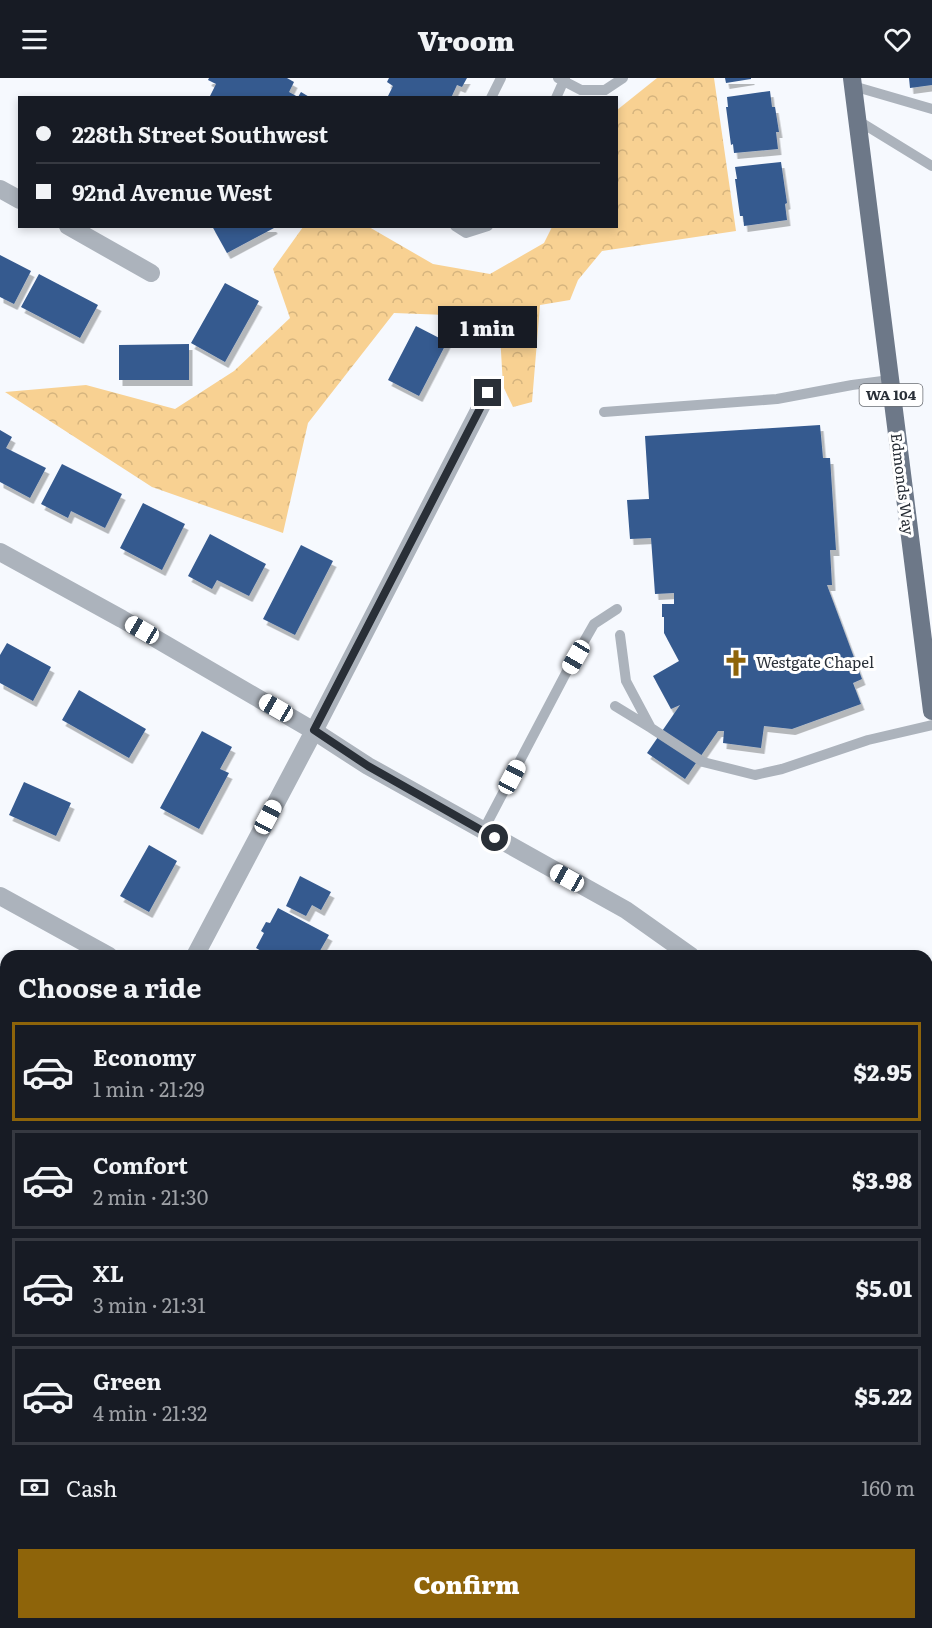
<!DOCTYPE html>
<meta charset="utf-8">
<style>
:root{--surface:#171b24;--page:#242831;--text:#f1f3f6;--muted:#9ea1a6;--line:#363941;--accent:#8e640a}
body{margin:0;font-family:Literata,serif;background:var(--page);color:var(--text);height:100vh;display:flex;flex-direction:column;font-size:22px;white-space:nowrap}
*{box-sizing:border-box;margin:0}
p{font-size:20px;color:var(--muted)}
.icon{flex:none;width:33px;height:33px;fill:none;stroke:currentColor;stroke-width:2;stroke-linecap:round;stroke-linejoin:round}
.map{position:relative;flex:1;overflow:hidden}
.sheet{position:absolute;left:0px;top:872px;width:933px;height:680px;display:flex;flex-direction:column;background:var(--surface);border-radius:18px 18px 0 0;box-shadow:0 3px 9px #0003}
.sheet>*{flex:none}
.top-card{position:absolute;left:18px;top:18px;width:600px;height:132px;border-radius:0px;box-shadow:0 3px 9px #0003;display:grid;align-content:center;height:132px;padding:0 18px;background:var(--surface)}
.end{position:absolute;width:27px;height:27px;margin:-14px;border:8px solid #292f37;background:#fff;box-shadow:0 0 0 3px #fff}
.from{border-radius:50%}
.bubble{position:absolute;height:42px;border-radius:0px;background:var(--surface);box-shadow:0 3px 9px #0003;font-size:20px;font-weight:800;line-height:42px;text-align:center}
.car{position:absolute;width:18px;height:36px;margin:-18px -9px;border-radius:8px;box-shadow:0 0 4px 2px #0007;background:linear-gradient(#fff 24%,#345 0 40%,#fff 0 76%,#345 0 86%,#fff 0)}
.top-card b{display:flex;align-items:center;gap:21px;height:57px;font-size:22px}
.top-card b+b{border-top:2px solid var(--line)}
.top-card i{width:15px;height:15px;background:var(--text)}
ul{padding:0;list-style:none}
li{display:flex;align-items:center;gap:18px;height:99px;margin:0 12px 9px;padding:0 6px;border:3px solid var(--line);border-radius:0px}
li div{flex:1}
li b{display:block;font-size:22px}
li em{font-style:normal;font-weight:800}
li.current{border-color:var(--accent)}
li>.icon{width:54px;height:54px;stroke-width:1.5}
h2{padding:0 18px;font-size:27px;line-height:72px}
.pay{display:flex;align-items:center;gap:15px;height:66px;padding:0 18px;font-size:22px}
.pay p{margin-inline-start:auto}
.primary-button{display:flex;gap:12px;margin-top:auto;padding:12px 18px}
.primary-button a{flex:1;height:69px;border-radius:0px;background:var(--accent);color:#fff;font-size:24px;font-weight:800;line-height:69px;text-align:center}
header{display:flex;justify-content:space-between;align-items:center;height:78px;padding:0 18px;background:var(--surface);font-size:27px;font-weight:800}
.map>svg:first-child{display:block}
</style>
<header><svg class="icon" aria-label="menu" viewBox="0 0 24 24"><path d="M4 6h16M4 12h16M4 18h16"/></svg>Vroom<svg class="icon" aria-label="heart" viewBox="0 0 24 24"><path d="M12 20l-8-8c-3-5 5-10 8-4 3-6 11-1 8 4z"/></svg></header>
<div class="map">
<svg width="932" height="1550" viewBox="0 0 932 1550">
<defs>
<pattern id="forest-crowns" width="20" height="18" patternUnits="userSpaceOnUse" patternTransform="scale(1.5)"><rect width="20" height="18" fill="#f8d192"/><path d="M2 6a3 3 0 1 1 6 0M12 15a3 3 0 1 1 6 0" fill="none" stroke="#d5b47e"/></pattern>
<filter id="shadow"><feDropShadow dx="3.5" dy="6" stdDeviation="0" flood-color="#0004"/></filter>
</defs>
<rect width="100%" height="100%" fill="#f6f9fe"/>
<!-- forest -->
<path fill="url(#forest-crowns)" d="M657,0H714L736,153L602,173L578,202L570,222L540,227L532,324L513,329L503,308L499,239L394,235L308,345L283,455L152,409L5,314L86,307L175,331L234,293L290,240L273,191L303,149H369L433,186L490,196L544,165L552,149L616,148L617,32Z"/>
<!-- building -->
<path fill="#355a8f" filter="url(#shadow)" d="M209,0H287L294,4L289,14L298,19L301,14L311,20H209L216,6L208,2Z
M389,0H467L462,9L457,7L451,20H387L393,8L387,4Z
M725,0H751V1L726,5Z
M909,0H932V7L910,10Z
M770,13L772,29H775L779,54H776L778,71L734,75L733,66L731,67L726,29H728L727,19Z
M781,84L787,125L785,126L787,142L744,148L743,138H740L735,101H737L735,89Z
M212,148H273L274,150L227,175Z
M0,177L31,193L14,226L0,219Z
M39,196L98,227L80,260L21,229Z
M225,205L259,223L225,284L191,265Z
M416,248L447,264L419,318L388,302Z
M189,266V302H119V267Z
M820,347L823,380H830L836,472H830L832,507H827L862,601L853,605L861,626L792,651L764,648L761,670L723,665L724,653H718L685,701L647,675L680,627L671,631L653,598L679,583L664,555V539H662V526H674V515L655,516L651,460L630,461L627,422L649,421L645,358Z
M0,352L12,359L6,370L46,390L30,420L0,404Z
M62,386L122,416L105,450L71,433L68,440L41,426Z
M143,425L185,446L162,492L120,470Z
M210,456L266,486L249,518L217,502L212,511L188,498Z
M301,467L333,483L295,557L263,541Z
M7,565L51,589L33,623L0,605V577Z
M79,612L146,651L129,680L62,642Z
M202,653L232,669L220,691L229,695L199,751L160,730Z
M24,704L71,725L56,758L9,737Z
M149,767L177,783L149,834L120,818Z
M300,798L331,814L321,832L312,827L306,838L286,828Z
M278,830L329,857L317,878H270L256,870L264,855L261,853L266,844L270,845Z
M0,888L6,891V929L3,935L0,934Z
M0,1042L6,1046L2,1053L6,1055V1099L0,1110Z
M927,1257L932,1260V1295L927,1292Z
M6,1327V1375L0,1371V1338Z
M0,1388L6,1391V1437L0,1447Z
M31,1545H85L83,1550H28Z
M228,1545H290L299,1550H237Z
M664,1545H708L718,1550H672Z
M790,1545H827L837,1550H792L794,1547Z"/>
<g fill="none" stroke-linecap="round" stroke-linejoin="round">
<!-- service -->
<path stroke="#acb3bc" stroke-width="10" d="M558,0L581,12H605L623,0
M853,8L932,31
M491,20L501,0
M556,20L565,0
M857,42L932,88
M455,148L466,155L488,148
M604,334L777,321L852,307L890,302
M620,557L626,603L651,650
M615,628L651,650L703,684L755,697L782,691L868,662L932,647
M483,753L566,595L594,546L617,531
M927,958L932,950"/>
<!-- minor -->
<path stroke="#acb3bc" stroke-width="18" d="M0,111L20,122
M68,148L151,195
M0,818L109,878
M195,878L314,653L488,315
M0,1241L6,1229
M397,1550L399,1545"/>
<!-- tertiary -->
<path stroke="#acb3bc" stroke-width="18" d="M0,474L122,541L314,653L368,688L626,832L691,878
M927,1014L932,1017"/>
<!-- primary -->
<path stroke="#6d7888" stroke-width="18" d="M852,0L932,633"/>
</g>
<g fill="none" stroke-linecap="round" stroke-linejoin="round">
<!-- route -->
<path stroke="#292f37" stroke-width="8" d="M488,315L314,652L368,688L495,760"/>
</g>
<!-- icons -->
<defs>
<symbol id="church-bare" viewBox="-9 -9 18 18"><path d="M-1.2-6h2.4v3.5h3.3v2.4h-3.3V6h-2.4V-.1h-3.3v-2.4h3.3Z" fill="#8e640a" stroke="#fff" stroke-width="2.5" paint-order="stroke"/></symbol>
</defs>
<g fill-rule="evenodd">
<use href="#church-bare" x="717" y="566" width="38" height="38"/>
</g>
<g text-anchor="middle" stroke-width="6" stroke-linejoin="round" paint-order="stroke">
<!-- shield labels -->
<rect fill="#fff" stroke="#696d73" stroke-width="1.5" x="859.5" y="306" width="63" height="22" rx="4.5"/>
<g font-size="14" font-weight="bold" fill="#292f37">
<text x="891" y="322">WA 104</text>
</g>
<!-- street labels -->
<g font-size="15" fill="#292f37" stroke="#fff">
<text transform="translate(902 406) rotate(83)" y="5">Edmonds Way</text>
</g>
<!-- poi labels -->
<g font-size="15" fill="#292f37" stroke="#fff" text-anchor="start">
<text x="756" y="590">Westgate Chapel</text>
</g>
</g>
</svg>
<i class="end from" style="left:495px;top:760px"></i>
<i class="end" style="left:488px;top:315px"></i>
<div class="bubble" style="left:438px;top:228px;width:99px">1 min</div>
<i class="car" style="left:142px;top:552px;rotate:300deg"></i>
<i class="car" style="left:576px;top:579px;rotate:210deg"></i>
<i class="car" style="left:276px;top:630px;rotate:300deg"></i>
<i class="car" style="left:512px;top:699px;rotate:28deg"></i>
<i class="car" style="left:268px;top:739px;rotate:28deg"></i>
<i class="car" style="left:567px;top:800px;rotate:299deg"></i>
<div class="top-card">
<b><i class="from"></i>228th Street Southwest</b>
<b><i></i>92nd Avenue West</b>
</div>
<section class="sheet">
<h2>Choose a ride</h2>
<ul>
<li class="current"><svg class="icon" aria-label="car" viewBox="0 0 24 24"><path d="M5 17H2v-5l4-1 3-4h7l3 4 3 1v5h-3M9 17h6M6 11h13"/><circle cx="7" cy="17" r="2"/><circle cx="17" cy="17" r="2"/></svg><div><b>Economy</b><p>1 min · 21:29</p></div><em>$2.95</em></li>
<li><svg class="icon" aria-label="car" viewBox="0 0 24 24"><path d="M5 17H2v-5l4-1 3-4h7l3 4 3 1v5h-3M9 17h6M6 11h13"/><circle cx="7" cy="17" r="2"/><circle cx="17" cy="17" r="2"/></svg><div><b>Comfort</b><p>2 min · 21:30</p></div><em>$3.98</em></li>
<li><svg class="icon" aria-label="car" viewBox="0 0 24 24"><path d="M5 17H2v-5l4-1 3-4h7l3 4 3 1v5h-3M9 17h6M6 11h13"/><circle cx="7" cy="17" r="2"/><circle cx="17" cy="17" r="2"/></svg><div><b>XL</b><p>3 min · 21:31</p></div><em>$5.01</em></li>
<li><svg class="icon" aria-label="car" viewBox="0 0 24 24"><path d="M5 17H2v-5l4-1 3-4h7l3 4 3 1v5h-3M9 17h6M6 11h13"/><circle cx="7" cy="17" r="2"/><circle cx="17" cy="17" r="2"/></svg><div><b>Green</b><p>4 min · 21:32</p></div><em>$5.22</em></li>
</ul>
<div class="pay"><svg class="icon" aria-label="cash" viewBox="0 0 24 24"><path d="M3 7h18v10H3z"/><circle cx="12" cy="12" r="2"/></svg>Cash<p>160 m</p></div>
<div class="primary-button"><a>Confirm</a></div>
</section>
</div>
